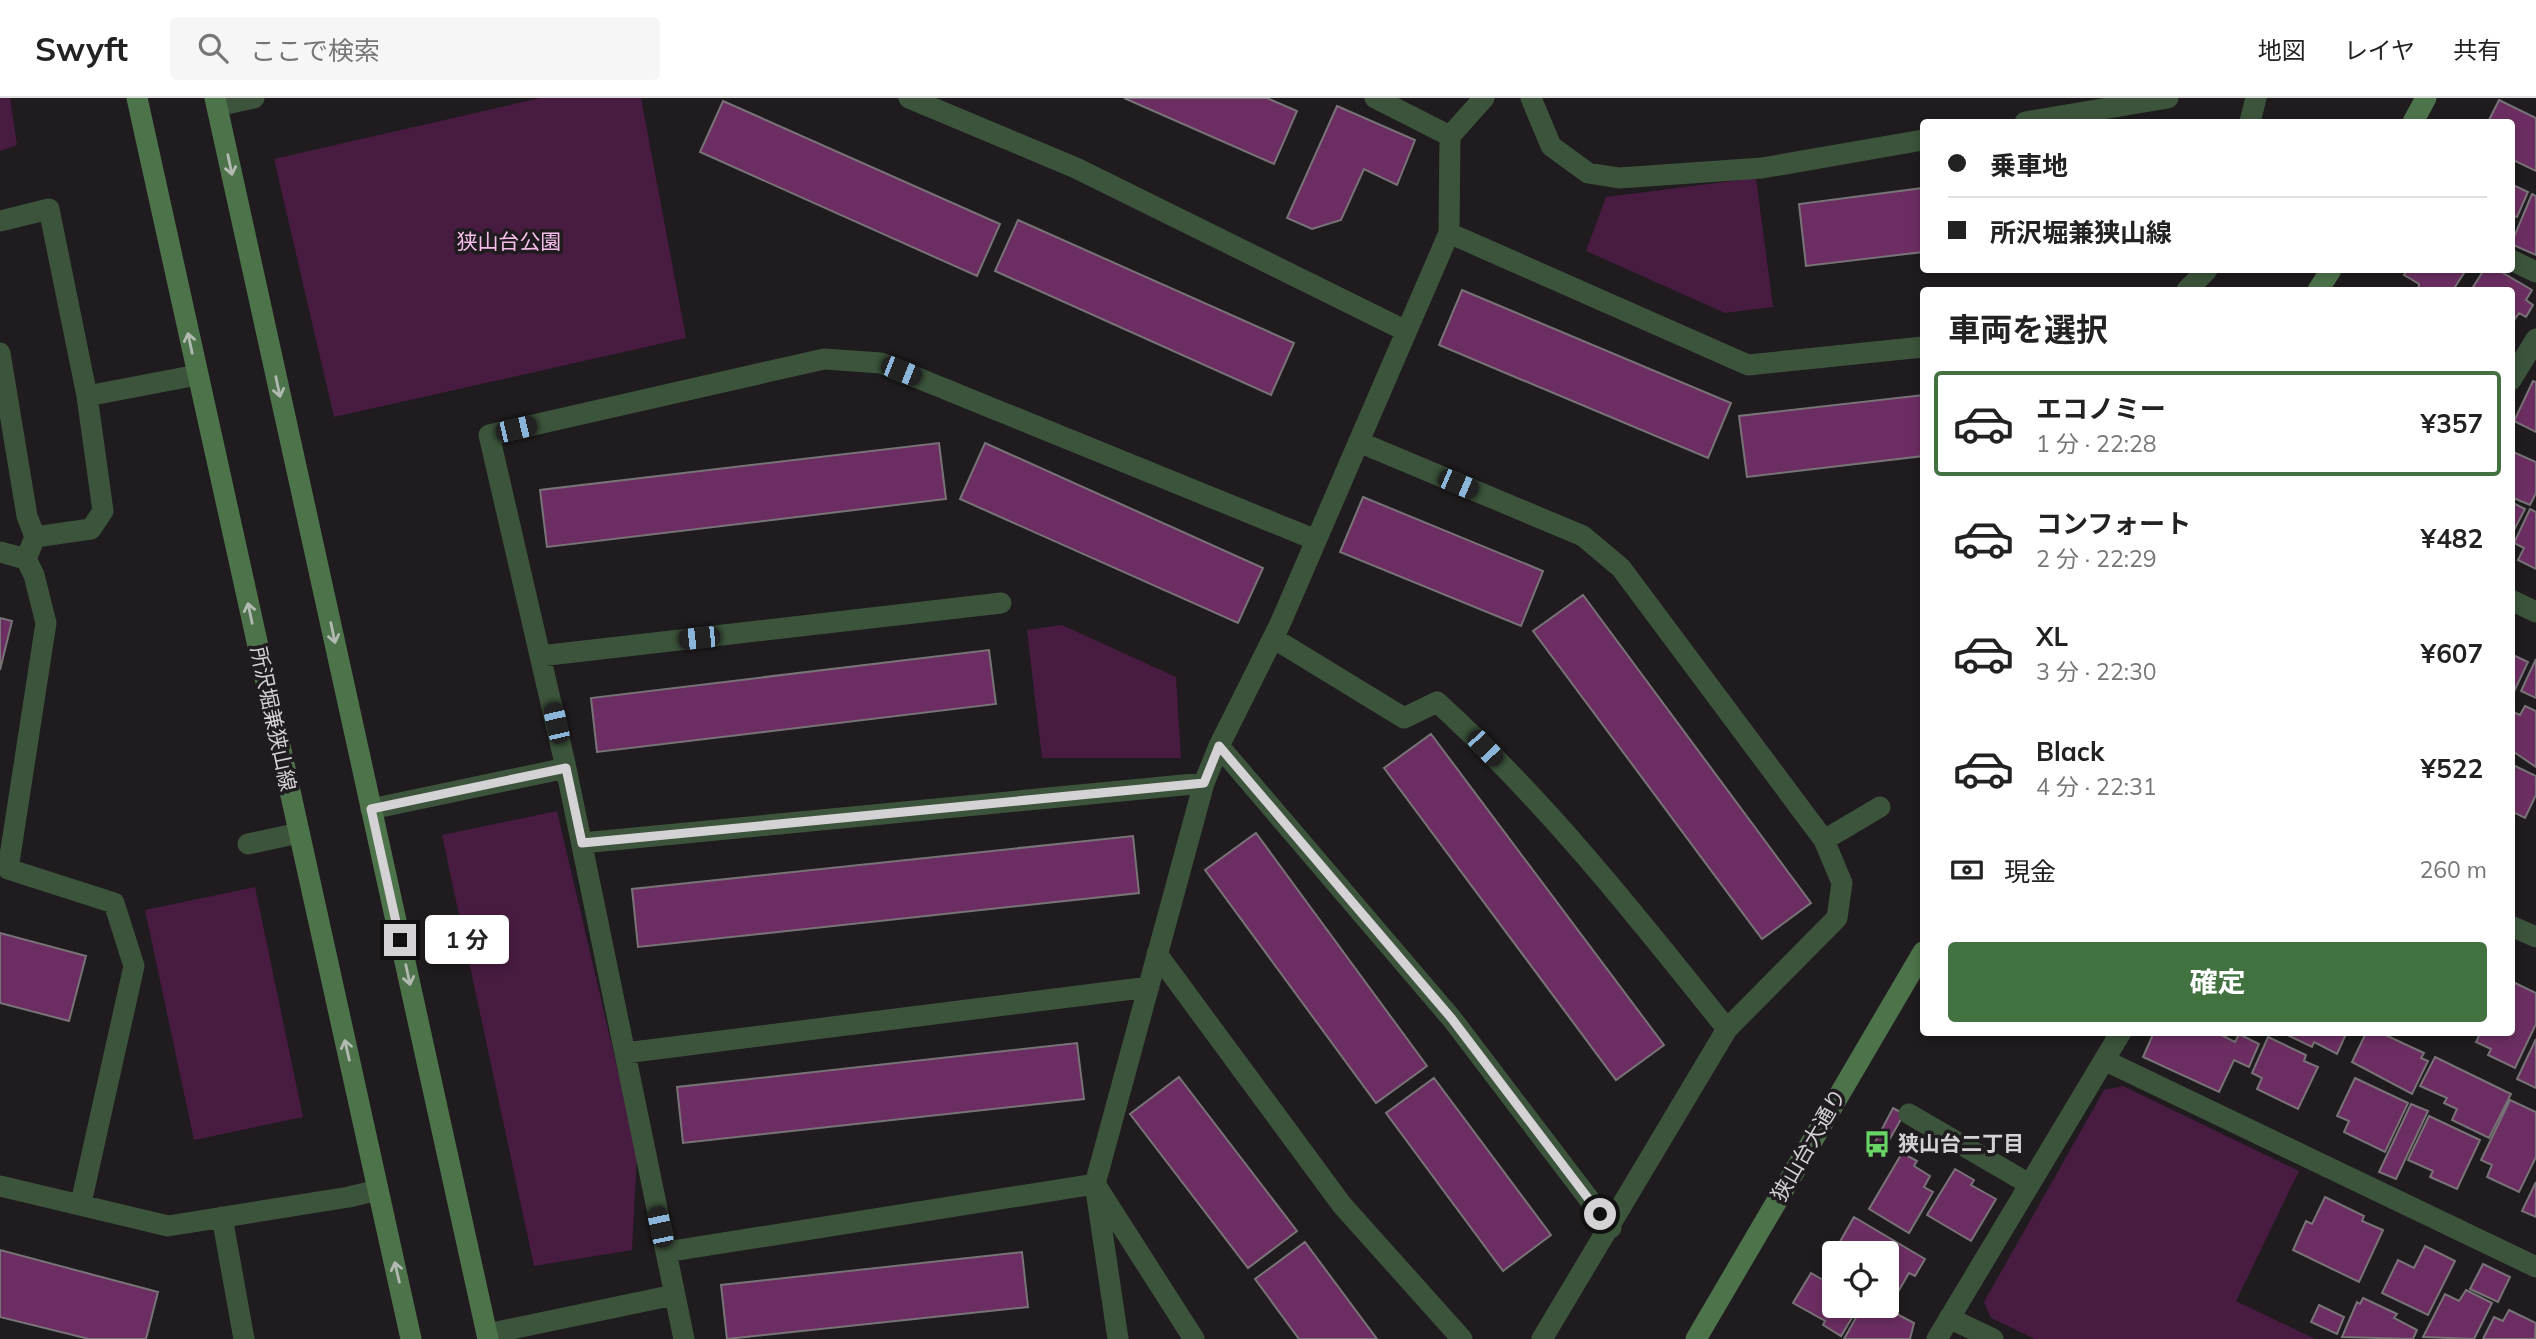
<!DOCTYPE html>
<html lang="ja">
<meta charset="utf-8">
<style>
:root{--surface:#fff;--page:#f6f6f6;--text:#222;--muted:#767676;--line:#e0e0e0;--accent:#427240}
body{margin:0;font-family:Mulish,"Noto Sans JP",sans-serif;background:var(--page);color:var(--text);height:100vh;display:flex;flex-direction:column;font-size:26px;white-space:nowrap}
*{box-sizing:border-box;margin:0}
p{font-size:23px;color:var(--muted)}
.icon{flex:none;width:38px;height:38px;fill:none;stroke:currentColor;stroke-width:2;stroke-linecap:round;stroke-linejoin:round}
.map{position:relative;flex:1;overflow:hidden}
.sheet{position:absolute;left:1920px;top:189px;width:595px;height:749px;display:flex;flex-direction:column;background:var(--surface);border-radius:7px;box-shadow:0 4px 10px #0003}
.sheet>*{flex:none}
.guide{position:absolute;left:1920px;top:21px;width:595px;height:154px;border-radius:7px;box-shadow:0 4px 10px #0003;display:grid;align-content:center;height:154px;padding:0 28px;background:var(--surface)}
.fabs{position:absolute;left:1822px;top:1143px;display:grid;gap:14px}
.fabs a{display:grid;place-items:center;width:77px;height:77px;border-radius:7px;background:var(--surface);box-shadow:0 4px 10px #0003;font-size:35px}
.end{position:absolute;width:32px;height:32px;margin:-16px;border:9px solid #d5d2d5;background:#111;box-shadow:0 0 0 4px #111}
.from{border-radius:50%}
.bubble{position:absolute;height:49px;border-radius:7px;background:var(--surface);box-shadow:0 4px 10px #0003;font-size:23px;font-weight:700;line-height:49px;text-align:center}
.car{position:absolute;width:21px;height:42px;margin:-21px -10px;border-radius:9px;box-shadow:0 0 5px 2px #0007;background:linear-gradient(#222 24%,#8ab4d8 0 40%,#222 0 76%,#8ab4d8 0 86%,#222 0)}
.guide b{display:flex;align-items:center;gap:24px;height:66px;font-size:26px}
.guide b+b{border-top:2px solid var(--line)}
.guide i{width:18px;height:18px;background:var(--text)}
ul{padding:0;list-style:none}
li{display:flex;align-items:center;gap:21px;height:105px;margin:0 14px 10px;padding:0 14px;border:4px solid transparent;border-radius:7px}
li div{flex:1}
li b{display:block;font-size:26px}
li em{font-style:normal;font-weight:700}
li.active{border-color:var(--accent)}
li>.icon{width:63px;height:63px;stroke-width:1.5}
h2{padding:0 28px;font-size:32px;line-height:84px}
.pay{display:flex;align-items:center;gap:18px;height:77px;padding:0 28px;font-size:26px}
.pay p{margin-inline-start:auto}
.primary-button{display:flex;gap:14px;margin-top:auto;padding:14px 28px}
.primary-button a{flex:1;height:80px;border-radius:7px;background:var(--accent);color:#fff;font-size:28px;font-weight:700;line-height:80px;text-align:center}
header{display:flex;align-items:center;gap:42px;box-sizing:border-box;height:98px;padding:0 35px;background:var(--surface);border-bottom:2px solid var(--line)}
header strong{font-size:33px}
nav{display:flex;gap:38px;margin-inline-start:auto;font-size:24px}
.search{width:490px;height:63px;background:var(--page);display:flex;align-items:center;gap:18px;box-sizing:border-box;padding:0 24px;border-radius:7px;color:var(--muted);font-size:26px}
.map>svg:first-child{display:block}
</style>
<header>
<strong>Swyft</strong>
<div class="search"><svg class="icon" aria-label="search" viewBox="0 0 24 24"><circle cx="10" cy="10" r="6"/><path d="M15 15l6 6"/></svg>ここで検索</div>
<nav><a>地図</a><a>レイヤ</a><a>共有</a></nav>
</header>
<div class="map">
<svg width="2536" height="1241" viewBox="0 0 2536 1241">
<rect width="100%" height="100%" fill="#1f1b1e"/>
<!-- green -->
<path fill="#471c40" d="M0,0H10L17,47L0,53Z
M540,0H641L686,240L334,319L274,61Z
M1756,80L1773,209L1725,215L1586,153L1606,99Z
M1062,527L1176,579L1181,660H1042L1027,532Z
M557,713L637,1055L632,1152L534,1168L442,737Z
M255,789L303,1019L194,1042L145,812Z
M2123,988L2299,1073L2236,1203L2315,1241H2035L1991,1220L1984,1204L2104,992Z"/>
<!-- building -->
<path fill="#6c2e62" stroke="#787376" stroke-width="2" d="M1124,0H1267L1297,13L1274,66Z
M2499,2L2536,20V73L2511,61L2514,53L2511,51V24H2488Z
M723,3L1000,126L977,178L700,54Z
M1337,8L1415,42L1397,87L1364,71L1341,122L1312,131L1287,120Z
M2511,86L2528,94L2517,119L2511,117Z
M1923,90V154L1806,168L1799,106Z
M2532,96L2536,98V157L2511,146Z
M1018,122L1294,245L1271,297L995,173Z
M2407,172H2466L2453,192H2418L2419,186L2404,177Z
M2484,172H2498L2532,192L2526,202L2533,207L2526,219L2519,215L2511,227V192H2471Z
M1462,192L1731,305L1708,360L1439,247Z
M2533,283L2536,284V334L2514,323Z
M1923,297V358L1747,379L1739,318Z
M939,345L946,401L547,449L540,392Z
M985,345L1263,470L1238,525L960,401Z
M2511,353L2536,364V395L2530,407L2511,399Z
M1363,399L1543,473L1521,528L1340,454Z
M2511,404L2525,411L2511,438Z
M2530,411L2536,414V471L2518,462L2524,450L2514,445Z
M1583,497L1811,805L1762,841L1533,533Z
M0,520L12,523L0,572Z
M989,552L996,606L597,654L591,600Z
M2511,556L2528,564L2511,600Z
M2536,561V600L2521,593Z
M2525,608L2536,613V669L2511,652V613L2520,617Z
M1431,636L1664,947L1616,982L1384,670Z
M2511,666L2536,678V697L2525,720L2511,713Z
M1256,735L1427,968L1376,1005L1205,772Z
M1133,738L1139,795L638,849L632,791Z
M0,835L86,858L69,923L0,905Z
M2511,883L2536,895V926L2515,970L2488,957L2491,951L2476,944L2481,934H2511Z
M2154,934H2215L2235,944L2239,936L2259,946L2249,969L2234,962L2219,994L2143,959Z
M2281,934H2347L2337,956L2314,944L2312,949Z
M2372,934H2379L2424,955L2421,960L2428,963L2412,996L2352,964L2366,935Z
M2268,939L2306,957L2304,963L2318,969L2298,1011L2257,991L2262,980L2252,975Z
M2536,941V990L2517,981Z
M1077,945L1084,1001L683,1045L677,989Z
M2435,959L2511,996L2489,1040L2452,1022L2457,1011L2444,1005L2447,1000L2420,988Z
M1179,979L1297,1133L1248,1170L1130,1016Z
M1434,980L1551,1137L1503,1173L1386,1015Z
M2355,980L2408,1005L2385,1054L2344,1034L2349,1023L2337,1018Z
M2510,1002L2536,1014V1059L2519,1094L2487,1079L2492,1067L2481,1062Z
M2411,1006L2428,1013L2396,1081L2379,1074Z
M1893,1010L1904,1016L1883,1053L1873,1048Z
M2429,1018L2480,1042L2457,1091L2430,1079L2433,1073L2408,1062Z
M1902,1055L1917,1063L1914,1068L1930,1078L1924,1089L1933,1094L1909,1135L1869,1111Z
M1955,1071L1974,1082L1971,1087L1996,1101L1971,1143L1927,1117Z
M2536,1084V1119L2522,1113Z
M2325,1099L2364,1118L2362,1123L2383,1132L2359,1184L2293,1152L2306,1123L2312,1126Z
M1854,1119L1925,1161L1915,1178L1909,1175L1898,1194L1886,1187V1155L1833,1156Z
M1305,1144L1377,1241H1299L1255,1181Z
M2425,1148L2455,1163L2428,1217L2382,1195L2398,1162L2414,1170Z
M0,1152L158,1194L146,1241H89L0,1219Z
M1022,1154L1028,1209L727,1241L721,1187Z
M2483,1166L2510,1179L2498,1204L2470,1191Z
M1829,1172L1834,1175V1208H1859L1841,1238L1823,1227L1825,1223L1793,1205L1811,1175L1823,1182Z
M2466,1192L2492,1205L2474,1241L2423,1239L2445,1196L2459,1203Z
M2363,1200L2397,1216L2394,1220L2417,1232L2413,1241L2342,1239L2357,1204L2360,1206Z
M2319,1207L2344,1219L2337,1236L2311,1224Z
M1872,1208H1882L1914,1225L1910,1241H1844L1862,1209L1869,1213Z
M2509,1212L2536,1225L2535,1241H2483L2494,1219L2503,1223Z"/>
<g fill="none" stroke-linecap="round" stroke-linejoin="round">
<!-- lane -->
<path stroke="#3c543b" stroke-width="21" d="M909,0L1076,70L1406,233
M1375,0L1450,38
M1531,0L1551,48L1588,75L1619,80L1762,70L1923,42
M2025,24L2168,0
M2250,24L2256,0
M0,123L49,111L87,298
M1449,135L1748,267L1923,249
M2187,192L2207,172
M0,255L27,418L35,439
M1359,344L1583,438L1621,470L1824,742L1842,785L1837,820L1727,931L1542,1241
M0,454L26,461
M1273,540L1404,620L1437,604C1545,702 1636,817 1727,931
M540,558L1001,505
M1219,648L1452,921L1611,1130
M371,711L566,670
M1824,742L1880,709
M582,745L1204,685
M248,746L299,735
M1157,856L1342,1107L1462,1241
M625,955L1149,889
M1909,1016L2029,1086
M0,1088L168,1128L349,1099L378,1092
M81,1105L134,868L114,805L8,771L46,525L34,477L26,461L35,439L91,431L103,413L87,298L197,277
M222,1119L244,1241
M666,1154L1095,1086L1194,1241
M487,1236L674,1197
M684,1241L566,670L489,337L824,261L881,265L1316,442
M1118,1241L1095,1086L1204,685L1219,648L1280,526L1449,135L1450,38L1484,0"/>
<!-- street -->
<path stroke="#3c543b" stroke-width="21" d="M217,8L254,0
M2511,162L2536,174
M2511,282L2536,241
M2511,502L2536,514
M2511,828L2536,839
M2104,962L2536,1169
M1949,1220L1993,1241
M1937,1241L2121,934"/>
<!-- secondary -->
<path stroke="#4d734b" stroke-width="21" d="M137,0L411,1241
M215,0L488,1241
M2413,24L2426,0
M2318,192L2331,172
M1696,1241L1923,854"/>
</g>
<!-- one-way arrows -->
<defs><path id="oneway-shaft" d="M-6 0H5M1.5-3L5.5 0L1.5 3" fill="none" stroke-width="1.6" stroke-linecap="round" stroke-linejoin="round" transform="scale(1.75)"/></defs>
<g stroke="#b3bab2">
<use href="#oneway-shaft" transform="translate(230 67) rotate(78)"/>
<use href="#oneway-shaft" transform="translate(190 245) rotate(-102)"/>
<use href="#oneway-shaft" transform="translate(278 289) rotate(78)"/>
<use href="#oneway-shaft" transform="translate(250 515) rotate(-102)"/>
<use href="#oneway-shaft" transform="translate(333 535) rotate(78)"/>
<use href="#oneway-shaft" transform="translate(408 877) rotate(78)"/>
<use href="#oneway-shaft" transform="translate(347 952) rotate(-103)"/>
<use href="#oneway-shaft" transform="translate(397 1174) rotate(-103)"/>
</g>
<g fill="none" stroke-linecap="round" stroke-linejoin="round">
<!-- route -->
<path stroke="#d5d2d5" stroke-width="9" d="M400,842L371,711L566,670L582,745L1204,685L1219,648L1452,921L1600,1116"/>
</g>
<!-- icons -->
<defs>
<symbol id="bus-bare" viewBox="-9 -9 18 18"><path d="M-5-6H5V4H4V6H2V4H-2V6H-4V4H-5ZM-3.5-4V0h7V-4ZM-3.5 1.2v1.5H-2V1.2ZM2 1.2v1.5H3.5V1.2Z" fill="#68d465" stroke="#1f1b1e" stroke-width="2.5" paint-order="stroke"/></symbol>
</defs>
<g fill-rule="evenodd">
<use href="#bus-bare" x="1858" y="1027" width="38" height="38"/>
</g>
<g text-anchor="middle" stroke-width="7" stroke-linejoin="round" paint-order="stroke">
<!-- park labels -->
<g font-size="21" fill="#f6beea" stroke="#1f1b1e">
<text x="509" y="151">狭山台公園</text>
</g>
<!-- street labels -->
<g font-size="21" fill="#d5d2d5" stroke="#1f1b1e">
<text transform="translate(273 621) rotate(78)" y="7">所沢堀兼狭山線</text>
<text transform="translate(1809 1047) rotate(-60)" y="7">狭山台大通り</text>
</g>
<!-- poi labels -->
<g font-size="21" font-weight="bold" fill="#d5d2d5" stroke="#1f1b1e" text-anchor="start">
<text x="1898" y="1053">狭山台二丁目</text>
</g>
</g>
</svg>
<div class="fabs">
<a><svg class="icon" aria-label="locate" viewBox="0 0 24 24"><circle cx="12" cy="12" r="6"/><path d="M12 2v4M12 18v4M2 12h4M18 12h4"/></svg></a>
</div>
<i class="end from" style="left:1600px;top:1116px"></i>
<i class="end" style="left:400px;top:842px"></i>
<div class="bubble" style="left:425px;top:817px;width:84px">1 分</div>
<i class="car" style="left:901px;top:273px;rotate:112deg"></i>
<i class="car" style="left:516px;top:331px;rotate:77deg"></i>
<i class="car" style="left:1458px;top:386px;rotate:113deg"></i>
<i class="car" style="left:699px;top:540px;rotate:264deg"></i>
<i class="car" style="left:556px;top:625px;rotate:347deg"></i>
<i class="car" style="left:1485px;top:650px;rotate:137deg"></i>
<i class="car" style="left:660px;top:1129px;rotate:348deg"></i>
<div class="guide">
<b><i class="from"></i>乗車地</b>
<b><i></i>所沢堀兼狭山線</b>
</div>
<section class="sheet">
<h2>車両を選択</h2>
<ul>
<li class="active"><svg class="icon" aria-label="car" viewBox="0 0 24 24"><path d="M5 17H2v-5l4-1 3-4h7l3 4 3 1v5h-3M9 17h6M6 11h13"/><circle cx="7" cy="17" r="2"/><circle cx="17" cy="17" r="2"/></svg><div><b>エコノミー</b><p>1 分 · 22:28</p></div><em>¥357</em></li>
<li><svg class="icon" aria-label="car" viewBox="0 0 24 24"><path d="M5 17H2v-5l4-1 3-4h7l3 4 3 1v5h-3M9 17h6M6 11h13"/><circle cx="7" cy="17" r="2"/><circle cx="17" cy="17" r="2"/></svg><div><b>コンフォート</b><p>2 分 · 22:29</p></div><em>¥482</em></li>
<li><svg class="icon" aria-label="car" viewBox="0 0 24 24"><path d="M5 17H2v-5l4-1 3-4h7l3 4 3 1v5h-3M9 17h6M6 11h13"/><circle cx="7" cy="17" r="2"/><circle cx="17" cy="17" r="2"/></svg><div><b>XL</b><p>3 分 · 22:30</p></div><em>¥607</em></li>
<li><svg class="icon" aria-label="car" viewBox="0 0 24 24"><path d="M5 17H2v-5l4-1 3-4h7l3 4 3 1v5h-3M9 17h6M6 11h13"/><circle cx="7" cy="17" r="2"/><circle cx="17" cy="17" r="2"/></svg><div><b>Black</b><p>4 分 · 22:31</p></div><em>¥522</em></li>
</ul>
<div class="pay"><svg class="icon" aria-label="cash" viewBox="0 0 24 24"><path d="M3 7h18v10H3z"/><circle cx="12" cy="12" r="2"/></svg>現金<p>260 m</p></div>
<div class="primary-button"><a>確定</a></div>
</section>
</div>
